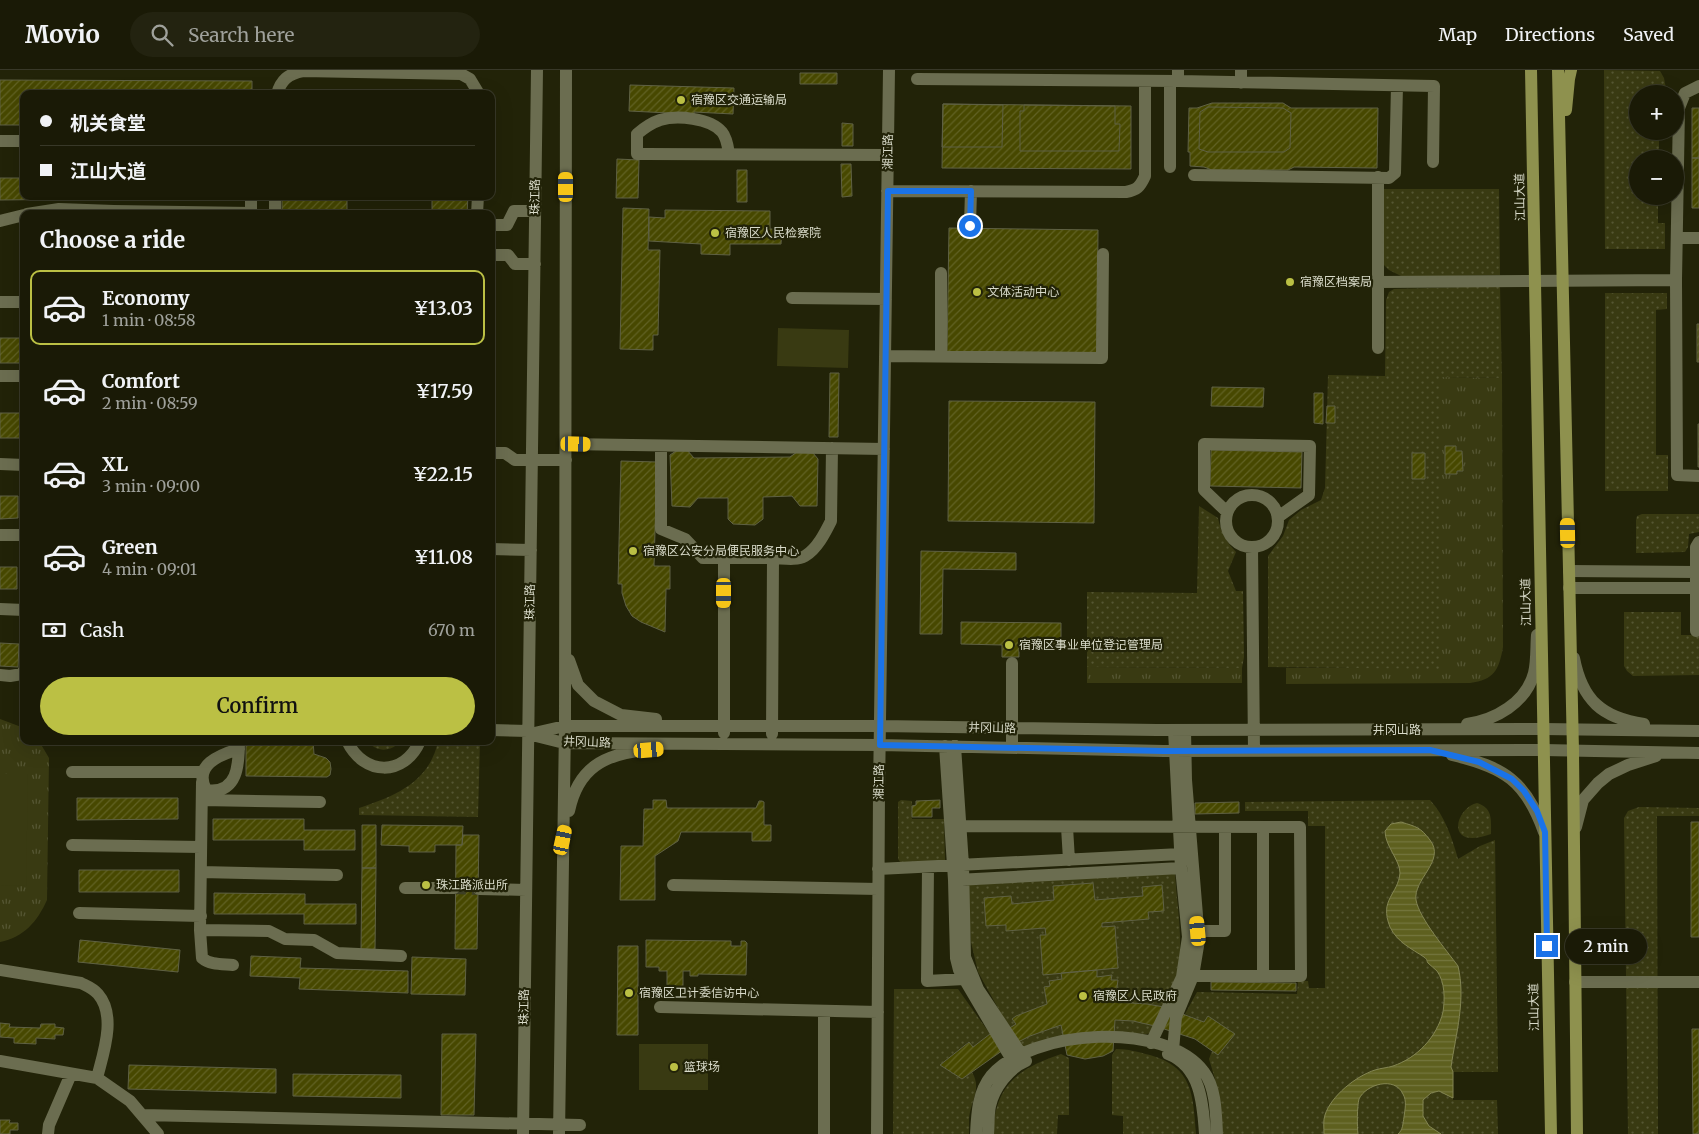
<!DOCTYPE html>
<meta charset="utf-8">
<style>
:root{--surface:#1a1a06;--page:#232310;--text:#f1f3f6;--muted:#9fa19b;--line:#383828;--accent:#bbc044}
body{margin:0;font-family:Merriweather,"Noto Sans SC",serif;background:var(--page);color:var(--text);height:100vh;display:flex;flex-direction:column;font-size:19px;white-space:nowrap}
*{box-sizing:border-box;margin:0}
p{font-size:16px;color:var(--muted)}
.icon{flex:none;width:28px;height:28px;fill:none;stroke:currentColor;stroke-width:2;stroke-linecap:round;stroke-linejoin:round}
.map{position:relative;flex:1;overflow:hidden}
.sheet{position:absolute;left:20px;top:140px;width:475px;height:535px;display:flex;flex-direction:column;background:var(--surface);border-radius:10px;box-shadow:0 5px 20px #0002,0 0 0 1px var(--line)}
.sheet>*{flex:none}
.banner{position:absolute;left:20px;top:20px;width:475px;height:110px;border-radius:10px;box-shadow:0 5px 20px #0002,0 0 0 1px var(--line);display:grid;align-content:center;height:110px;padding:0 20px;background:var(--surface)}
.tools{position:absolute;left:1629px;top:15px;display:grid;gap:10px}
.tools a{display:grid;place-items:center;width:55px;height:55px;border-radius:50%;background:var(--surface);box-shadow:0 5px 20px #0002,0 0 0 1px var(--line);font-size:25px}
.end{position:absolute;width:22px;height:22px;margin:-11px;border:6px solid #1a73e8;background:#fff;box-shadow:0 0 0 2px #fff}
.from{border-radius:50%}
.bubble{position:absolute;height:35px;border-radius:18px;background:var(--surface);box-shadow:0 5px 20px #0002,0 0 0 1px var(--line);font-size:16px;font-weight:600;line-height:35px;text-align:center}
.car{position:absolute;width:15px;height:30px;margin:-15px -8px;border-radius:6px;box-shadow:0 0 4px 1px #0007;background:linear-gradient(#f5c518 24%,#345 0 40%,#f5c518 0 76%,#345 0 86%,#f5c518 0)}
.banner b{display:flex;align-items:center;gap:18px;height:48px;font-size:19px}
.banner b+b{border-top:1px solid var(--line)}
.banner i{width:12px;height:12px;background:var(--text)}
ul{padding:0;list-style:none}
li{display:flex;align-items:center;gap:15px;height:75px;margin:0 10px 8px;padding:0 10px;border:2px solid transparent;border-radius:10px}
li div{flex:1}
li b{display:block;font-size:19px}
li em{font-style:normal;font-weight:600}
li.on{border-color:var(--accent)}
li>.icon{width:45px;height:45px;stroke-width:1.5}
h2{padding:0 20px;font-size:22px;line-height:60px}
.pay{display:flex;align-items:center;gap:12px;height:55px;padding:0 20px;font-size:19px}
.pay p{margin-inline-start:auto}
.primary-button{display:flex;gap:10px;margin-top:auto;padding:10px 20px}
.primary-button a{flex:1;height:58px;border-radius:30px;background:var(--accent);color:#111;font-size:20px;font-weight:600;line-height:58px;text-align:center}
header{display:flex;align-items:center;gap:30px;box-sizing:border-box;height:70px;padding:0 25px;background:var(--surface);border-bottom:1px solid var(--line)}
header strong{font-size:24px}
nav{display:flex;gap:28px;margin-inline-start:auto;font-size:18px}
.search{width:350px;height:45px;background:var(--page);display:flex;align-items:center;gap:12px;box-sizing:border-box;padding:0 18px;border-radius:28px;color:var(--muted);font-size:19px}
.map>svg:first-child{display:block}
</style>
<header>
<strong>Movio</strong>
<div class="search"><svg class="icon" aria-label="search" viewBox="0 0 24 24"><circle cx="10" cy="10" r="6"/><path d="M15 15l6 6"/></svg>Search here</div>
<nav><a>Map</a><a>Directions</a><a>Saved</a></nav>
</header>
<div class="map">
<svg width="1699" height="1064" viewBox="0 0 1699 1064">
<defs>
<pattern id="grass-tufts" width="24" height="20" patternUnits="userSpaceOnUse" patternTransform="scale(1.25)"><rect width="24" height="20" fill="#393a12"/><path d="M3 7l-1-3M5 7V3M7 7l1-3M15 17l-1-3M17 17v-4M19 17l1-3" fill="none" stroke="#555633"/></pattern>
<pattern id="garden-dots" width="8" height="8" patternUnits="userSpaceOnUse" patternTransform="scale(1.25)"><rect width="8" height="8" fill="#393a12"/><path d="M2 2h.1M6 6h.1" fill="none" stroke="#555633" stroke-width="1.8" stroke-linecap="round"/></pattern>
<pattern id="water-rules" width="6" height="5" patternUnits="userSpaceOnUse" patternTransform="scale(1.25)"><rect width="6" height="5" fill="#5e601f"/><path d="M0 2.5h6" fill="none" stroke="#74763e"/></pattern>
<pattern id="building-hatch" width="6" height="6" patternUnits="userSpaceOnUse" patternTransform="scale(1.25)"><rect width="6" height="6" fill="#474800"/><path d="M-1 1l2-2M0 6l6-6M5 7l2-2" fill="none" stroke="#616224"/></pattern>
</defs>
<rect width="100%" height="100%" fill="#222308"/>
<!-- grass -->
<path fill="url(#grass-tufts)" d="M1441,307L1502,308L1503,577C1499,600 1494,610 1470,613L1286,614V598H1441Z
M1087,597L1242,598V613H1087Z
M0,649L24,658V671H39L49,688L47,830C37,852 24,867 0,872Z"/>
<!-- garden -->
<path fill="url(#garden-dots)" d="M1604,0L1660,1L1664,8L1667,24H1638V61H1659V89H1638V126H1658V153H1665V179H1605Z
M1381,119H1499L1500,205L1403,207L1389,200L1383,194Z
M1500,216L1502,308L1441,307V599L1268,597V486L1283,466L1289,450L1301,440L1321,430L1325,418L1328,305L1385,306L1386,230L1389,222L1394,219Z
M1605,223H1667V239L1656,240V385H1668V421H1605Z
M1199,436L1218,448C1221,463 1226,471 1236,482L1228,501L1236,521H1243L1244,587L1242,598L1087,597V522L1197,523Z
M1642,444H1699V462L1689,464L1688,477L1685,482L1636,483V450L1637,446Z
M1624,542H1681V565H1699V605L1633,606L1627,601L1624,596Z
M367,671H401C391,682 377,683 367,671Z
M438,671H480L478,747L359,745V738C395,726 430,712 438,671Z
M901,730L912,731V749H944L945,790L901,793L898,789V732Z
M1430,730C1445,746 1452,768 1458,789L1480,776L1495,770L1498,1002H1453V1030H1497L1498,1064H1221L1215,1009L1209,989L1212,981L1218,985L1234,964L1208,946L1204,952L1185,944L1197,922L1297,924L1298,911H1308L1309,918H1325V756H1308V741H1245V732Z
M1477,733C1493,738 1491,750 1491,764C1444,781 1455,738 1477,733Z
M1639,737L1699,738V746H1657L1658,1064H1628L1624,748L1628,741Z
M1175,803C1177,836 1185,879 1176,910C1171,928 1160,946 1153,963L1145,964L1119,962L1024,977L1019,976L978,902L971,872L967,815Z
M894,919H958L990,964L973,977L968,972L940,995L962,1009L972,1002C982,1019 971,1030 969,1048C969,1053 969,1059 969,1064H893Z
M1116,979C1128,979 1138,982 1150,985C1193,997 1193,1025 1196,1064H1123V1046L1112,1045V985Z
M1061,984L1069,988V1045H1058L1057,1064H993C994,1055 994,1045 997,1037C1006,1005 1033,994 1061,984Z"/>
<!-- pitch -->
<path fill="#393a12" d="M778,258L849,260L848,298L777,296Z
M0,704H28L26,816L0,815Z
M639,974H708V1020H639Z"/>
<!-- water -->
<path fill="url(#water-rules)" stroke="#838552" d="M1401,752C1417,757 1420,757 1430,770C1446,791 1413,809 1416,830C1419,848 1447,881 1458,896C1466,930 1456,963 1451,997L1453,1002V1028L1439,1021L1431,1023L1423,1030V1046L1429,1056L1441,1064H1398C1403,1060 1403,1053 1404,1047C1405,1039 1407,1031 1403,1024C1395,1006 1366,1014 1359,1029C1357,1036 1357,1057 1358,1064H1324C1324,1058 1323,1050 1325,1045C1331,1026 1356,1006 1375,1000C1381,998 1387,998 1393,996C1417,988 1437,967 1443,942C1445,929 1445,912 1437,901C1434,898 1431,896 1428,893C1426,890 1428,890 1424,887C1412,879 1397,872 1390,857C1379,829 1398,825 1400,803C1400,790 1385,776 1385,761L1391,754Z"/>
<!-- building -->
<path fill="url(#building-hatch)" stroke="#5f6144" d="M800,3H837V14H800Z
M0,10L252,11V24H24V55H0Z
M630,15L734,18L733,44L694,42V52L669,43L629,41Z
M376,21L460,22V24H376Z
M292,22L340,23V24H292Z
M1212,33H1283L1291,38H1378L1377,98L1294,97L1288,100H1212L1204,97L1190,96V82H1188L1189,38H1197Z
M943,34L1003,35L1002,77H942Z
M943,34L1131,36V99L942,98Z
M1024,35L1115,36V54H1120L1119,81H1020V41H1024Z
M1208,37L1283,38L1291,43L1290,78L1284,82H1208L1199,79L1200,42Z
M1692,38H1699V88H1692Z
M842,53L853,54V76H842Z
M1692,88H1699V138H1692Z
M617,89L639,90L638,128H616Z
M841,94H851L852,126L842,127Z
M737,100H747V132H737Z
M0,108H24V126H85V129L0,130Z
M432,126H468L467,144H432Z
M282,127H347V144H282Z
M623,138L649,139L648,180H660L658,265H653V280L620,279Z
M665,140L770,141V159H782L781,174H730V185L701,184V174L649,171V147L665,148Z
M949,158L1098,160L1097,285L947,284Z
M1697,254H1699V292H1697Z
M0,268H24V293H0Z
M830,303H839L838,367H829Z
M1212,317L1264,318L1263,337L1211,336Z
M1314,323H1323V354L1314,353Z
M949,331L1095,332L1094,453L948,451Z
M1327,336H1335V353H1326Z
M0,343H24V368H0Z
M1698,354H1699V397H1698Z
M1445,376H1456V381H1462L1463,401H1457V404H1445Z
M687,380L694,388L790,387L797,382L813,383L818,389L817,436H800L792,426L763,427V449L755,455L733,454L728,449V428H698L690,437L672,436L670,385L676,381Z
M1211,380L1302,382L1301,418L1210,416Z
M1412,383H1425V409H1412Z
M621,391L657,392L654,496H670V519H666L665,562L641,552L632,546L626,536L622,523V514H618Z
M0,426H18V448L0,449Z
M921,481L1016,483V500L943,499L942,564H920Z
M0,497H17V519H0Z
M961,552L1061,553V574H1019V587H1002V575L961,574Z
M0,573L19,574L18,597L0,596Z
M246,671H313L314,684L326,688L330,692L331,699L330,705L327,707L246,706Z
M77,728H178V749L77,750Z
M653,730H666L667,738H756L759,731H762L764,732V755H771V771H752V762H681L678,771L655,786V830H620L621,776H643L644,739H653Z
M940,730V738H932V747H912V736L916,735V731Z
M1239,732V743L1195,744V733Z
M213,749H304V760H355V780H304V770H213Z
M1691,752H1699V867H1691Z
M362,755H376V798H362Z
M382,755L463,756L462,775H435V782H409V776L381,775Z
M463,765H479L477,879H455L456,775H462Z
M362,798H376L375,880H361Z
M79,800H179V822H79Z
M1093,813L1095,830L1143,826L1142,817L1162,815L1164,841L1148,842L1149,849L1102,853V857L1115,856L1118,898L1043,905L1040,865H1046L1045,858L1006,861V855L986,856L984,828L1011,826L1012,834L1054,830L1053,816Z
M214,823L305,824V834H356V854H304V844H214Z
M80,870L180,880L178,902L78,892Z
M646,870L731,871V876H741V871H745L747,873L746,905L698,904V906H690V901H683V919H667V901H659V897H646Z
M618,876H638V965H617Z
M251,886L301,888L300,898L408,901V923L299,919L300,908L250,906Z
M412,887L466,889L465,925L411,924Z
M1097,900V907L1112,905L1111,910H1118L1115,932L1147,934L1164,937L1204,952L1208,946L1235,964L1218,985L1195,969L1155,956L1133,951L1115,950L1113,981L1103,986L1085,989L1067,985L1061,955L1030,966L1006,978L962,1009L940,995L969,972L973,977L990,964L994,968L1016,954L1012,949L1016,946L1047,934L1044,917L1050,916L1049,911L1062,909L1061,903Z
M1211,912L1296,913V921L1211,920Z
M0,953L10,954L9,957L40,958L41,954H55V957L64,958L63,965H55V969L36,968V974L14,973V968L0,967Z
M1692,959H1699V1064H1693Z
M442,964H476L474,1045H441Z
M129,995L276,999V1023L128,1019Z
M293,1004L401,1005V1028L293,1026Z
M0,1050H10L9,1053H18V1060H10V1064H0Z"/>
<g fill="none" stroke-linecap="round" stroke-linejoin="round">
<!-- minor-tunnel -->
<path stroke="#3d3f25" stroke-width="12" stroke-dasharray="12 6" stroke-linecap="butt" d="M454,818L479,819"/>
<!-- minor -->
<path stroke="#6b6d50" stroke-width="12" d="M917,9L1178,11V0
M1170,11V97
M1178,11L1434,16L1433,92
M1241,13V0
M1699,16L1685,23L1679,38L1676,210L1677,405L1699,406
M277,24C281,10 288,4 303,1L461,4L470,9L479,24
M0,71H24
M729,84C728,77 727,68 722,62C710,48 677,45 660,50C651,53 644,58 637,64V84H646L888,85
M1194,105L1389,108L1395,103L1397,16
M1378,107V278
M887,121L1126,122C1137,120 1140,117 1145,106V11
M27,144L59,139L114,141L251,143
M251,144V126
M275,144V126
M477,144L478,126
M0,151L24,145
M491,155H507L514,141H535
M970,155L971,121
M1677,168H1699
M491,185H508L515,194H535
M941,203V287
M1378,212L1676,210
M792,228L886,229
M0,232H24
M885,286L1102,288L1103,184
M0,306H24
M566,374L884,379
M661,376V459L685,469L703,488H724
M491,383H505L515,390H566
M0,394L24,395
M1226 451a26 26 0 1 1 52 0a26 26 0 1 1-52 0Z
M1227,442L1204,420V374L1310,376L1309,425L1278,447
M0,465H24
M1252,477L1254,681
M491,479L531,480
M773,488C782,488 796,491 805,486C817,479 825,463 831,451L832,378
M1569,501L1696,502
M1569,518H1696
M0,539L24,540
M1696,561V477L1699,472
M1574,588C1582,630 1602,648 1644,654
M569,590L578,615L594,631L621,645L656,649
M0,605L10,606L22,604L24,600
M1467,654C1495,650 1526,633 1534,603C1537,591 1536,577 1537,565
M491,660L528,661
M724,663V488H773L772,664
M528,664L564,673L880,675L1164,681L1543,680L1699,683
M530,664L565,656H880L1157,660L1542,659L1699,661
M239,671C239,694 238,725 206,720C193,695 219,685 239,679
M347,671C364,706 404,707 420,671
M945,676L954,810L956,888L959,900L1012,990
M955,676L963,795L965,887L978,919L1022,985
M1012,678V593
M1452,685C1504,697 1526,711 1544,762
M72,702H203
M202,712L200,860L202,888C210,895 222,894 233,895
M202,730L320,732
M569,741C578,698 604,684 646,680
M961,756L1300,757L1301,906H1193
M1067,757L1069,790
M1263,757V906
M1576,757L1583,730L1598,713L1609,704L1628,695L1656,686
M72,775L201,777
M928,797L927,911L964,909
M878,799L1181,784
M201,802L337,805
M957,810L1181,798
M673,815L878,819
M405,818H454
M479,819L526,820
M79,843L201,846
M200,860L269,861L285,869L314,870L337,883L401,886
M1198,861H1225V757
M0,900L81,913C87,916 93,918 98,924C117,946 103,984 97,1008
M1575,912H1699
M660,937L878,942
M1151,973L1182,907L1188,867L1181,798L1174,660
M1173,980L1176,947L1193,906L1199,870L1186,710L1185,660
M1168,984C1201,997 1203,1034 1205,1064
M0,991L97,1008L130,1031L158,1064
M142,1045L580,1055
M48,1064L49,1055L71,1004
M523,1064L537,0
M559,1064L565,656L566,0
M824,1064V941
M877,1064L879,722L889,0
M976,1064C977,1044 978,1022 991,1006C1031,959 1165,950 1204,1002C1216,1018 1216,1044 1217,1064
M988,1064C989,1055 988,1045 990,1036C994,1018 1009,998 1026,991"/>
<!-- major -->
<path stroke="#8e914e" stroke-width="12" d="M1531,0L1551,1064
M1558,0L1573,681L1577,1064
M1566,40L1569,9L1571,0"/>
</g>
<g fill="none" stroke-linecap="round" stroke-linejoin="round">
<!-- route -->
<path stroke="#1a73e8" stroke-width="6" d="M970,156L971,121H888L880,675L1164,681L1430,680L1479,692L1512,709L1524,721L1537,741L1545,762L1547,876"/>
</g>
<!-- markers -->
<g fill="#bbc044" stroke="#222308" stroke-width="2">
<circle cx="681" cy="30" r="5"/>
<circle cx="715" cy="163" r="5"/>
<circle cx="1290" cy="212" r="5"/>
<circle cx="977" cy="222" r="5"/>
<circle cx="633" cy="481" r="5"/>
<circle cx="1009" cy="575" r="5"/>
<circle cx="426" cy="815" r="5"/>
<circle cx="629" cy="923" r="5"/>
<circle cx="1083" cy="926" r="5"/>
<circle cx="674" cy="997" r="5"/>
</g>
<g text-anchor="middle" stroke-width="4.5" stroke-linejoin="round" paint-order="stroke">
<!-- poi labels -->
<g font-size="12" fill="#d9dbca" stroke="#222308" text-anchor="start">
<text x="691" y="34">宿豫区交通运输局</text>
<text x="725" y="167">宿豫区人民检察院</text>
<text x="1300" y="216">宿豫区档案局</text>
<text x="987" y="226">文体活动中心</text>
<text x="643" y="485">宿豫区公安分局便民服务中心</text>
<text x="1019" y="579">宿豫区事业单位登记管理局</text>
<text x="436" y="819">珠江路派出所</text>
<text x="639" y="927">宿豫区卫计委信访中心</text>
<text x="1093" y="930">宿豫区人民政府</text>
<text x="684" y="1001">篮球场</text>
</g>
<!-- street labels -->
<g font-size="12" fill="#d9dbca" stroke="#222308">
<text transform="translate(888 82) rotate(-89)" y="4">湘江路</text>
<text transform="translate(535 127) rotate(-89)" y="4">珠江路</text>
<text transform="translate(1520 127) rotate(-91)" y="4">江山大道</text>
<text transform="translate(530 532) rotate(-89)" y="4">珠江路</text>
<text transform="translate(1526 532) rotate(-91)" y="4">江山大道</text>
<text transform="translate(992 658) rotate(1)" y="4">井冈山路</text>
<text x="1397" y="664">井冈山路</text>
<text transform="translate(587 672) rotate(2)" y="4">井冈山路</text>
<text transform="translate(879 712) rotate(-89)" y="4">湘江路</text>
<text transform="translate(524 937) rotate(-89)" y="4">珠江路</text>
<text transform="translate(1534 937) rotate(-91)" y="4">江山大道</text>
</g>
</g>
</svg>
<div class="tools">
<a>+</a>
<a>−</a>
</div>
<i class="end from" style="left:970px;top:156px"></i>
<i class="end" style="left:1547px;top:876px"></i>
<div class="bubble" style="left:1565px;top:859px;width:82px">2 min</div>
<i class="car" style="left:566px;top:117px;rotate:0deg"></i>
<i class="car" style="left:576px;top:374px;rotate:91deg"></i>
<i class="car" style="left:1568px;top:463px;rotate:359deg"></i>
<i class="car" style="left:724px;top:523px;rotate:180deg"></i>
<i class="car" style="left:649px;top:680px;rotate:85deg"></i>
<i class="car" style="left:563px;top:770px;rotate:12deg"></i>
<i class="car" style="left:1198px;top:861px;rotate:355deg"></i>
<div class="banner">
<b><i class="from"></i>机关食堂</b>
<b><i></i>江山大道</b>
</div>
<section class="sheet">
<h2>Choose a ride</h2>
<ul>
<li class="on"><svg class="icon" aria-label="car" viewBox="0 0 24 24"><path d="M5 17H2v-5l4-1 3-4h7l3 4 3 1v5h-3M9 17h6M6 11h13"/><circle cx="7" cy="17" r="2"/><circle cx="17" cy="17" r="2"/></svg><div><b>Economy</b><p>1 min · 08:58</p></div><em>¥13.03</em></li>
<li><svg class="icon" aria-label="car" viewBox="0 0 24 24"><path d="M5 17H2v-5l4-1 3-4h7l3 4 3 1v5h-3M9 17h6M6 11h13"/><circle cx="7" cy="17" r="2"/><circle cx="17" cy="17" r="2"/></svg><div><b>Comfort</b><p>2 min · 08:59</p></div><em>¥17.59</em></li>
<li><svg class="icon" aria-label="car" viewBox="0 0 24 24"><path d="M5 17H2v-5l4-1 3-4h7l3 4 3 1v5h-3M9 17h6M6 11h13"/><circle cx="7" cy="17" r="2"/><circle cx="17" cy="17" r="2"/></svg><div><b>XL</b><p>3 min · 09:00</p></div><em>¥22.15</em></li>
<li><svg class="icon" aria-label="car" viewBox="0 0 24 24"><path d="M5 17H2v-5l4-1 3-4h7l3 4 3 1v5h-3M9 17h6M6 11h13"/><circle cx="7" cy="17" r="2"/><circle cx="17" cy="17" r="2"/></svg><div><b>Green</b><p>4 min · 09:01</p></div><em>¥11.08</em></li>
</ul>
<div class="pay"><svg class="icon" aria-label="cash" viewBox="0 0 24 24"><path d="M3 7h18v10H3z"/><circle cx="12" cy="12" r="2"/></svg>Cash<p>670 m</p></div>
<div class="primary-button"><a>Confirm</a></div>
</section>
</div>
